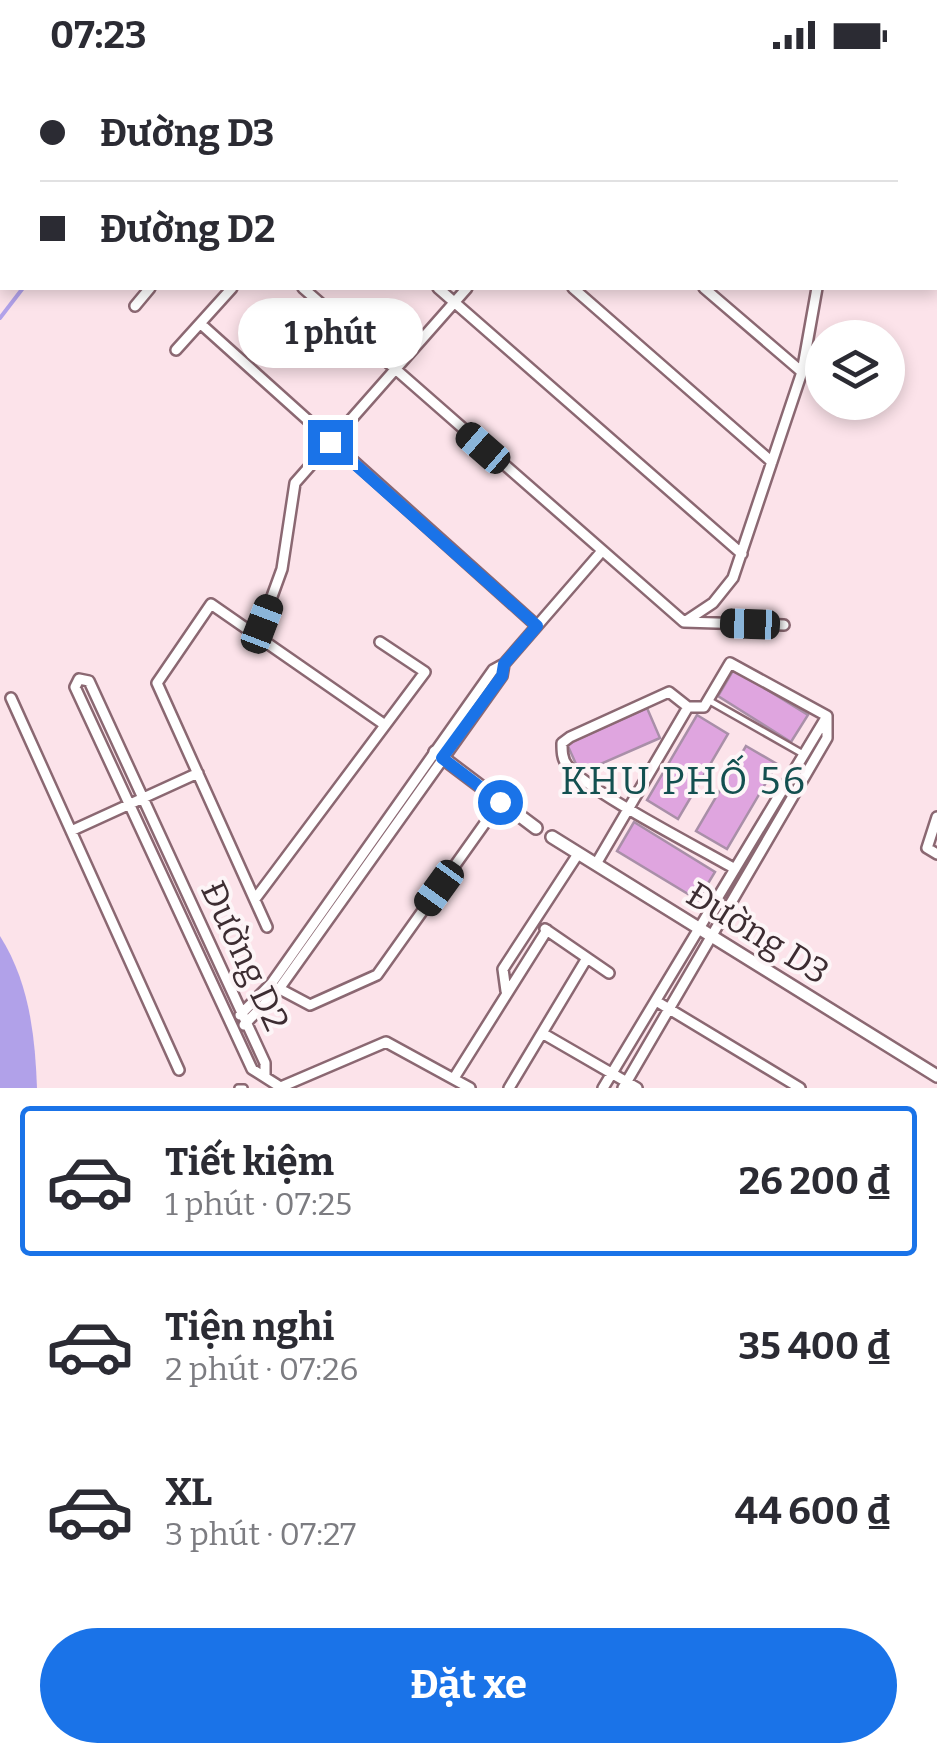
<!DOCTYPE html>
<html lang="vi">
<meta charset="utf-8">
<style>
:root{--surface:#fff;--page:#f7f7f7;--text:#2b2b33;--muted:#7c7c81;--line:#e1e1e2;--accent:#1a73e8}
body{margin:0;font-family:Bitter,serif;background:var(--page);color:var(--text);height:100vh;display:flex;flex-direction:column;font-size:38px;white-space:nowrap}
*{box-sizing:border-box;margin:0}
p{font-size:32px;color:var(--muted)}
.icon{flex:none;width:55px;height:55px;fill:none;stroke:currentColor;stroke-width:2;stroke-linecap:round;stroke-linejoin:round}
.map{position:relative;height:1018px;overflow:hidden}
.side{display:flex;flex-direction:column;background:var(--surface);flex:1}
.side>*{flex:none}
.banner{position:absolute;left:0px;top:0px;width:938px;height:220px;box-shadow:0 5px 15px #0003;display:grid;align-content:center;height:220px;padding:0 40px;background:var(--surface)}
.controls{position:absolute;left:805px;top:250px;display:grid;gap:20px}
.controls a{display:grid;place-items:center;width:100px;height:100px;border-radius:50%;background:var(--surface);box-shadow:0 5px 15px #0003;font-size:50px}
.end{position:absolute;width:45px;height:45px;margin:-22px;border:12px solid #1a73e8;background:#fff;box-shadow:0 0 0 5px #fff}
.from{border-radius:50%}
.bubble{position:absolute;height:70px;border-radius:35px;background:var(--surface);box-shadow:0 5px 15px #0003;font-size:32px;font-weight:700;line-height:70px;text-align:center}
.car{position:absolute;width:30px;height:60px;margin:-30px -15px;border-radius:12px;box-shadow:0 0 8px 2px #0007;background:linear-gradient(#222 24%,#8ab4d8 0 40%,#222 0 76%,#8ab4d8 0 86%,#222 0)}
.banner b{display:flex;align-items:center;gap:35px;height:95px;font-size:38px}
.banner b+b{border-top:2px solid var(--line)}
.banner i{width:25px;height:25px;background:var(--text)}
ul{padding:18px 0 0;list-style:none}
li{display:flex;align-items:center;gap:30px;height:150px;margin:0 20px 15px;padding:0 20px;border:5px solid transparent;border-radius:10px}
li div{flex:1}
li b{display:block;font-size:38px}
li em{font-style:normal;font-weight:700}
li.on{border-color:var(--accent)}
li>.icon{width:90px;height:90px;stroke-width:1.5}
.action{display:flex;gap:20px;margin-top:auto;padding:20px 40px}
.action a{flex:1;height:115px;border-radius:60px;background:var(--accent);color:#fff;font-size:40px;font-weight:700;line-height:115px;text-align:center}
.status{display:flex;justify-content:space-between;align-items:center;height:70px;padding:0 50px;background:var(--surface);direction:ltr}
.status svg{height:28px;fill:currentColor}
.map>svg:first-child{display:block}
</style>
<div class="status"><b>07:23</b><svg viewBox="0 0 49 12"><path d="M0 12V9h3v3zM5 12V6h3v6zM10 12V3h3v9zM15 12V0h3v12zM26 1h20v11H26zM47 4h2v5h-2z"/></svg></div>
<div class="map">
<svg width="937" height="1018" viewBox="0 0 937 1018">
<rect width="100%" height="100%" fill="#fce3ea"/>
<!-- water -->
<path fill="#b1a1e9" d="M0,866C29,912 35,964 37,1018H0Z"/>
<g fill="none" stroke-linecap="round" stroke-linejoin="round">
<!-- stream -->
<path stroke="#b1a1e9" stroke-width="4" d="M0,248L23,218"/>
</g>
<!-- building -->
<path fill="#dfa5df" stroke="#a98fa8" stroke-width="2.5" d="M734,599L808,645L791,672L718,626Z
M647,638L660,668L580,703L567,674Z
M697,645L728,664L678,749L647,730Z
M746,676L777,694L727,779L696,761Z
M634,752L715,802L698,830L617,781Z"/>
<g fill="none" stroke-linecap="round" stroke-linejoin="round">
<defs>
<path id="service" d="M37,2L38,0
M0,118L2,121
M708,630L803,684
M238,1018H244"/>
<path id="minor" d="M185,0V2
M461,0L464,2
M572,0L575,2
M693,0L696,2
M825,0L828,2
M168,2V0
M245,2L247,0
M425,2L427,0
M553,2L555,0
M658,2L661,0
M778,2L780,0
M893,2L895,0
M935,42H937
M303,218L684,552L784,555
M438,218L742,484
M573,218L772,392
M704,218L802,302
M135,236L150,218
M202,255L537,556
M176,280L232,218
M686,551L713,533L733,508L802,302L817,218
M262,554L282,499L295,413L467,218
M11,628L179,1000
M688,637L669,622L570,667L562,673C562,681 562,689 567,695C587,721 701,779 735,799
M937,747L927,778L937,784
M71,761L198,703
M596,794L688,637H704L730,593L827,646
M255,829L425,602L380,572
M267,857L157,613L211,534L385,655
M545,859L609,903
M278,918L310,935L377,905L500,732
M506,921L503,899L578,784
M656,931L800,1018
M240,945L271,914L493,600L504,594L602,481
M244,955L279,919L502,606L504,594
M542,963L637,1018
M265,1007V993L89,611L79,609L75,617L252,999L282,1018
M454,1008L547,860
M281,1017L386,972L470,1018
M509,1018L587,888
M603,1018L827,646
M623,1018L827,668V646"/>
<path id="tertiary" d="M435,682L536,758
M552,767L937,1006"/>
</defs>
<!-- service casing -->
<use href="#service" stroke="#8b6872" stroke-width="10"/>
<!-- minor casing -->
<use href="#minor" stroke="#8b6872" stroke-width="14"/>
<!-- tertiary casing -->
<use href="#tertiary" stroke="#8b6872" stroke-width="16"/>
<!-- service -->
<use href="#service" stroke="#fff" stroke-width="5"/>
<!-- minor -->
<use href="#minor" stroke="#fff" stroke-width="9"/>
<!-- tertiary -->
<use href="#tertiary" stroke="#fff" stroke-width="11"/>
</g>
<g fill="none" stroke-linecap="round" stroke-linejoin="round">
<!-- route -->
<path stroke="#1a73e8" stroke-width="12" d="M330,372L537,556L504,594L502,606L442,688L500,732"/>
</g>
<g text-anchor="middle" stroke-width="8" stroke-linejoin="round" paint-order="stroke">
<!-- street labels -->
<g font-size="35" fill="#3d2d32" stroke="#fdf5f7">
<text transform="translate(758 863) rotate(32)" y="12">Đường D3</text>
<text transform="translate(245 886) rotate(65)" y="12">Đường D2</text>
</g>
<!-- neighbourhood labels -->
<g font-size="38" letter-spacing="2.5" fill="#135050" stroke="#fdf5f7">
<text x="684" y="724">KHU PHỐ 56</text>
</g>
</g>
</svg>
<div class="controls">
<a><svg class="icon" aria-label="layers" viewBox="0 0 24 24"><path d="M12 4l9 5-9 5-9-5zM3 14l9 5 9-5"/></svg></a>
</div>
<i class="end from" style="left:500px;top:732px"></i>
<i class="end" style="left:330px;top:372px"></i>
<div class="bubble" style="left:238px;top:228px;width:185px">1 phút</div>
<i class="car" style="left:483px;top:378px;rotate:311deg"></i>
<i class="car" style="left:262px;top:554px;rotate:21deg"></i>
<i class="car" style="left:750px;top:554px;rotate:272deg"></i>
<i class="car" style="left:439px;top:818px;rotate:216deg"></i>
<div class="banner">
<b><i class="from"></i>Đường D3</b>
<b><i></i>Đường D2</b>
</div>
</div>
<section class="side">
<ul>
<li class="on"><svg class="icon" aria-label="car" viewBox="0 0 24 24"><path d="M5 17H2v-5l4-1 3-4h7l3 4 3 1v5h-3M9 17h6M6 11h13"/><circle cx="7" cy="17" r="2"/><circle cx="17" cy="17" r="2"/></svg><div><b>Tiết kiệm</b><p>1 phút · 07:25</p></div><em>26 200 ₫</em></li>
<li><svg class="icon" aria-label="car" viewBox="0 0 24 24"><path d="M5 17H2v-5l4-1 3-4h7l3 4 3 1v5h-3M9 17h6M6 11h13"/><circle cx="7" cy="17" r="2"/><circle cx="17" cy="17" r="2"/></svg><div><b>Tiện nghi</b><p>2 phút · 07:26</p></div><em>35 400 ₫</em></li>
<li><svg class="icon" aria-label="car" viewBox="0 0 24 24"><path d="M5 17H2v-5l4-1 3-4h7l3 4 3 1v5h-3M9 17h6M6 11h13"/><circle cx="7" cy="17" r="2"/><circle cx="17" cy="17" r="2"/></svg><div><b>XL</b><p>3 phút · 07:27</p></div><em>44 600 ₫</em></li>
</ul>
<div class="action"><a>Đặt xe</a></div>
</section>
